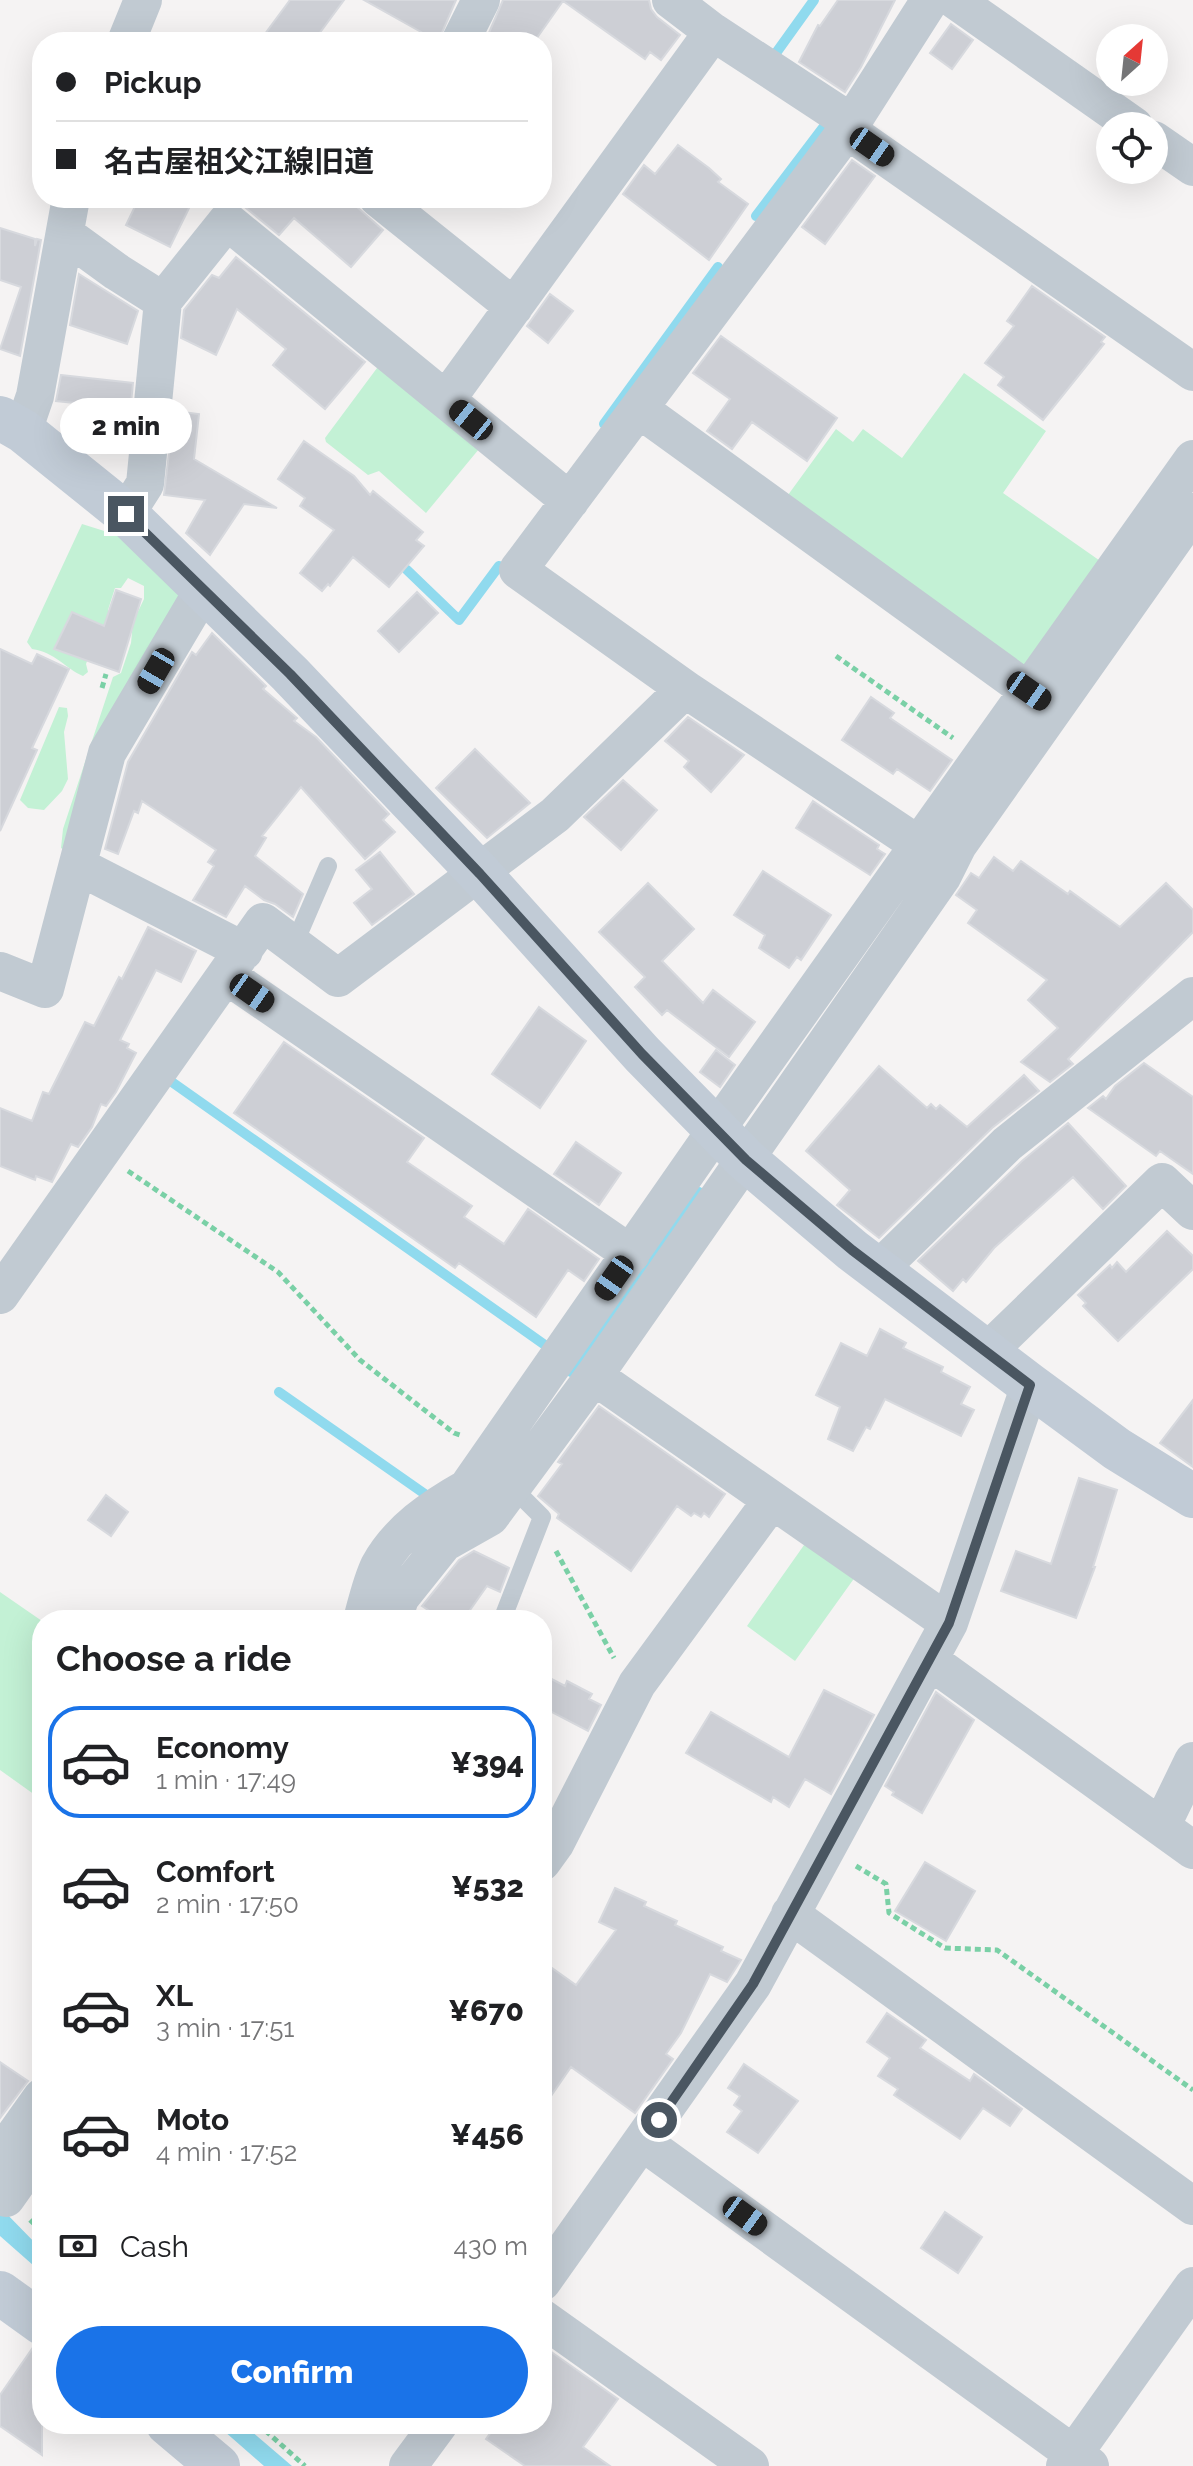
<!DOCTYPE html>
<meta charset="utf-8">
<style>
:root{--surface:#fff;--page:#f6f6f6;--text:#202124;--muted:#757577;--line:#e0e0e0;--accent:#1a73e8}
body{margin:0;font-family:Raleway,"Noto Sans JP",sans-serif;background:var(--page);color:var(--text);height:100vh;display:flex;flex-direction:column;font-size:30px;white-space:nowrap}
*{box-sizing:border-box;margin:0}
p{font-size:26px;color:var(--muted)}
.icon{flex:none;width:44px;height:44px;fill:none;stroke:currentColor;stroke-width:2;stroke-linecap:round;stroke-linejoin:round}
.map{position:relative;flex:1;overflow:hidden}
.drawer{position:absolute;left:32px;top:1610px;width:520px;height:824px;display:flex;flex-direction:column;background:var(--surface);border-radius:32px;box-shadow:0 8px 32px #0002}
.drawer>*{flex:none}
.banner{position:absolute;left:32px;top:32px;width:520px;height:176px;border-radius:32px;box-shadow:0 8px 32px #0002;display:grid;align-content:center;height:176px;padding:0 24px;background:var(--surface)}
.needle{width:52px;rotate:27deg}
.tools{position:absolute;left:1096px;top:24px;display:grid;gap:16px}
.tools a{display:grid;place-items:center;width:72px;height:72px;border-radius:50%;background:var(--surface);box-shadow:0 8px 32px #0002;font-size:40px}
.end{position:absolute;width:36px;height:36px;margin:-18px;border:10px solid #4a5661;background:#fff;box-shadow:0 0 0 4px #fff}
.from{border-radius:50%}
.bubble{position:absolute;height:56px;border-radius:28px;background:var(--surface);box-shadow:0 8px 32px #0002;font-size:26px;font-weight:800;line-height:56px;text-align:center}
.car{position:absolute;width:24px;height:48px;margin:-24px -12px;border-radius:10px;box-shadow:0 0 6px 2px #0007;background:linear-gradient(#222 24%,#8ab4d8 0 40%,#222 0 76%,#8ab4d8 0 86%,#222 0)}
.banner b{display:flex;align-items:center;gap:28px;height:76px;font-size:30px}
.banner b+b{border-top:2px solid var(--line)}
.banner i{width:20px;height:20px;background:var(--text)}
ul{padding:0;list-style:none}
li{display:flex;align-items:center;gap:24px;height:112px;margin:0 16px 12px;padding:0 8px;border:4px solid transparent;border-radius:32px}
li div{flex:1}
li b{display:block;font-size:30px}
li em{font-style:normal;font-weight:800}
li.active{border-color:var(--accent)}
li>.icon{width:72px;height:72px;stroke-width:1.5}
h2{padding:0 24px;font-size:36px;line-height:96px}
.pay{display:flex;align-items:center;gap:20px;height:88px;padding:0 24px;font-size:30px}
.pay p{margin-inline-start:auto}
.action{display:flex;gap:16px;margin-top:auto;padding:16px 24px}
.action a{flex:1;height:92px;border-radius:48px;background:var(--accent);color:#fff;font-size:32px;font-weight:800;line-height:92px;text-align:center}
.map>svg:first-child{display:block}
</style>
<div class="map">
<svg width="1193" height="2466" viewBox="0 0 1193 2466">
<rect width="100%" height="100%" fill="#f5f3f3"/>
<!-- green -->
<path fill="#c3f1d5" d="M380,364L479,449L426,513L379,471L368,475L326,442L325,438Z
M964,373L1046,431L1003,493L1106,565L1025,679L780,506L836,429L853,442L863,429L902,458Z
M82,524L117,535L185,596L68,852L61,848L63,829L113,677L121,673L131,643L133,622L144,599V586L128,578L121,588H115L108,610L110,613L105,631L97,634L86,664L88,672L83,676C66,669 55,652 32,649L27,642Z
M59,707L67,708L68,716L64,732L68,779L62,791L44,810L28,808L20,800Z
M809,1538L858,1573L795,1661L747,1626Z
M0,1592L42,1621V1800L0,1770Z"/>
<!-- water -->
<path fill="#90daee" d="M0,2207L42,2250V2273L0,2236Z
M216,2424H243L292,2466H264Z"/>
<g fill="none" stroke-linecap="round" stroke-linejoin="round">
<!-- stream -->
<path stroke="#90daee" stroke-width="10" d="M771,60L814,0
M756,216L825,125L827,121L821,118
M604,424L718,267
M407,570L459,620L499,566
M169,1080L552,1350
M571,1372L699,1192
M279,1392L432,1499"/>
</g>
<!-- building -->
<path fill="#cdcfd5" stroke="#d7d9de" stroke-width="2" d="M290,0H344L313,42H259Z
M364,0H456L438,42H413L421,32Z
M503,0H649L651,9L657,17L680,35L661,60L650,52L645,59L563,1L534,42H485Z
M838,0H895L861,67L845,92L799,62L818,25L820,26Z
M951,24L973,40L952,69L930,53Z
M678,145L709,168L721,179L718,182L748,204L709,260L623,194L644,165L655,174Z
M852,160L875,176L825,244L802,227Z
M139,198H194L170,247L126,225Z
M224,198H347L383,230L351,267L294,218L279,235L241,204Z
M0,228L35,239V246L37,239L41,240L20,356L0,349L21,287L0,280Z
M236,257L365,362L325,409L273,365L286,349L237,309L216,355L181,338L184,310L212,275L219,278Z
M79,274L138,311L127,344L70,325Z
M1032,286L1105,337L1101,342L1104,344L1043,420L998,385L1004,377L985,363L1014,326L1007,321Z
M550,294L573,311L548,343L527,326Z
M721,336L837,418L807,461L752,422L732,449L707,431L730,399L693,373Z
M61,375L133,383L127,445L105,442L106,428L73,425L75,403L56,401Z
M174,411L199,414L194,459L277,508L244,504L210,555L186,533L205,500L164,495Z
M304,441L354,476L370,495L373,491L423,532L416,540L424,546L389,587L353,557L330,586L328,584L322,591L300,573L334,530L300,506L305,498L278,479Z
M116,590L141,599L119,672L54,649L72,612L104,626Z
M417,592L438,613L399,652L378,631Z
M212,633L266,686L263,689L297,718L294,721L316,737L389,814L383,820L395,832L365,859L301,787L262,836L266,838L255,856L303,894L293,917L275,904L264,900L245,886L226,917L193,900L214,866L208,862L216,850L142,801L138,813L134,811L118,854L105,849L128,762L192,652L196,655Z
M0,649L32,664L37,654L69,669L32,748L37,750L0,831Z
M871,697L894,713L890,718L952,760L930,791L897,769L893,774L842,740Z
M688,717L744,755L711,792L684,767L689,761L665,741Z
M475,749L530,803L487,838L436,788Z
M623,780L657,810L621,850L584,817Z
M813,801L879,845L877,849L885,854L870,875L796,828Z
M380,852L414,894L372,925L354,903L372,889L356,870Z
M994,857L1013,871L1021,861L1068,894L1070,891L1120,927L1166,883L1193,910V932L1068,1059L1073,1064L1050,1082L1021,1062L1058,1028L1028,1000L1047,980L968,923L977,910L956,895L971,873L979,878Z
M763,871L831,915L801,960L797,957L789,968L759,948L765,935L734,915Z
M648,883L694,929L662,961L703,1003L713,990L755,1022L729,1057L667,1010L662,1015L635,987L645,977L599,932Z
M148,927L196,951L181,982L156,970L120,1040L129,1044L127,1048L136,1053L116,1092L106,1106L101,1104L92,1127L78,1147L71,1144L52,1182L36,1176L35,1180L0,1166V1108L32,1121L43,1092L49,1094L85,1022L94,1026L119,977L122,979Z
M539,1007L586,1041L540,1108L492,1074Z
M284,1042L424,1138L407,1162L472,1206L464,1217L504,1244L528,1209L599,1259L584,1281L568,1270L536,1317L459,1263L455,1268L234,1113Z
M716,1050L735,1065L720,1087L700,1072Z
M1144,1063L1193,1097V1174L1160,1151L1156,1156L1088,1108L1103,1096L1106,1099L1115,1086Z
M879,1066L927,1108L931,1104L936,1109L940,1105L967,1127L1024,1075L1039,1091L992,1128L879,1238L837,1205L850,1190L806,1151Z
M1068,1123L1126,1186L1103,1209L1073,1177L994,1248L966,1282L963,1279L953,1291L918,1261L1022,1161Z
M576,1142L621,1173L599,1205L554,1174Z
M1167,1231L1193,1256V1269L1118,1341L1083,1306L1086,1303L1078,1295L1110,1265L1112,1268L1117,1262L1126,1272Z
M880,1329L906,1343L903,1348L943,1367L941,1372L970,1387L961,1404L974,1410L961,1436L885,1399L870,1429L866,1427L853,1451L828,1439L840,1407L816,1395L831,1364L841,1343L867,1356Z
M1193,1400V1467L1160,1443Z
M599,1406L725,1494L709,1517L704,1513L701,1517L694,1513L691,1516L677,1506L631,1571L557,1518L559,1514L538,1496L562,1464L558,1462Z
M1079,1478L1117,1490L1093,1567H1095L1076,1618L1001,1591L1016,1551L1051,1564Z
M106,1495L128,1512L111,1536L88,1520Z
M474,1551L509,1568L500,1592L487,1586L463,1620H443L422,1606L459,1560Z
M542,1674L565,1686L567,1681L592,1694L589,1699L601,1705L588,1731L542,1707Z
M824,1690L874,1715L831,1794L805,1779L789,1807L773,1797L771,1802L686,1753L711,1712L789,1757Z
M936,1692L974,1720L922,1813L892,1795L894,1792L885,1786Z
M925,1862L975,1891L946,1941L895,1911Z
M615,1888L646,1902L644,1906L677,1921L675,1925L723,1947L721,1951L741,1960L727,1982L710,1974L681,2033L666,2054L673,2059L635,2113L571,2067L542,2109V1961L576,1985L616,1930L599,1922Z
M887,2013L926,2040L920,2048L970,2081L974,2074L1022,2109L1010,2126L983,2108L960,2139L894,2095L898,2089L878,2076L890,2058L867,2042Z
M0,2062L28,2081L0,2118Z
M744,2064L798,2101L758,2153L727,2132L742,2111L734,2105L740,2096L728,2088Z
M945,2212L982,2237L958,2273L921,2248Z
M34,2346L42,2348V2455L0,2426V2395Z
M550,2351L618,2399L583,2447L610,2466H525L486,2439L497,2424H542V2362Z"/>
<g fill="none" stroke-linecap="round" stroke-linejoin="round">
<!-- path -->
<path stroke="#7ad0a6" stroke-width="5" stroke-dasharray="6 4" stroke-linecap="butt" d="M836,656L953,738
M102,688L106,674
M128,1171L278,1272L360,1360L454,1433L463,1436
M556,1551L614,1658
M856,1866L886,1884L889,1913L945,1948L997,1950L1193,2090
M30,2220L42,2231
M258,2424L305,2466"/>
<!-- lane -->
<path stroke="#c1cad2" stroke-width="18" d="M294,945L328,866
M502,1620L542,1517L513,1488"/>
<!-- street -->
<path stroke="#c1cad2" stroke-width="38" d="M671,0L713,32L852,123
M955,0L1134,126
M126,42L143,0
M460,42L481,0
M847,130L1193,372
M1154,140L1193,167
M378,198L514,307
M66,235L117,272L163,301L227,221L446,400L713,32
M446,400L570,501
M639,409L1048,705
M23,431L35,396L71,198
M126,514L145,484L163,301
M685,689L919,845
M78,866L244,951
M0,971L45,989L107,753L204,589
M226,975L631,1254
M878,1270L1007,1144L1193,996
M0,1295L263,922L338,978L555,815L685,689L518,570L847,130L930,0
M987,1352L1162,1182L1193,1211
M362,1620C367,1602 371,1583 379,1566C398,1531 433,1507 467,1488L716,1130L1193,459
M393,1620L400,1598L444,1543L490,1517L594,1376
M949,1623L594,1376L942,877L958,845L1193,512
M929,1660L1193,1850
M1161,1827L1193,1761
M542,1862L555,1844L637,1684L772,1500
M790,1914L1193,2206
M644,2143L1090,2466
M0,2156L42,2097
M0,2194L6,2198L42,2147
M542,2282L753,1984L949,1623L1030,1385
M542,2318L750,2466
M408,2466L439,2424
M1065,2466L1193,2286"/>
<!-- secondary -->
<path stroke="#c1cbd6" stroke-width="44" d="M0,418L23,431L126,514L290,674L480,874L642,1054L746,1160L852,1250L1030,1385L1117,1449L1193,1496
M0,2293L42,2323
M168,2424L218,2466"/>
</g>
<g fill="none" stroke-linecap="round" stroke-linejoin="round">
<!-- route -->
<path stroke="#4a5661" stroke-width="10" d="M126,514L290,674L480,874L642,1054L746,1160L852,1250L1030,1385L949,1623L753,1984L659,2120"/>
</g>
</svg>
<div class="tools">
<a><svg class="needle" viewBox="-14 -14 28 28"><path d="M0-13l5 13h-10z" fill="#e53935"/><path d="M0 13l5-13h-10z" fill="#757577"/></svg></a>
<a><svg class="icon" aria-label="locate" viewBox="0 0 24 24"><circle cx="12" cy="12" r="6"/><path d="M12 2v4M12 18v4M2 12h4M18 12h4"/></svg></a>
</div>
<i class="end from" style="left:659px;top:2120px"></i>
<i class="end" style="left:126px;top:514px"></i>
<div class="bubble" style="left:60px;top:398px;width:132px">2 min</div>
<i class="car" style="left:872px;top:147px;rotate:125deg"></i>
<i class="car" style="left:471px;top:420px;rotate:309deg"></i>
<i class="car" style="left:156px;top:671px;rotate:210deg"></i>
<i class="car" style="left:1029px;top:691px;rotate:125deg"></i>
<i class="car" style="left:252px;top:993px;rotate:125deg"></i>
<i class="car" style="left:614px;top:1278px;rotate:215deg"></i>
<i class="car" style="left:745px;top:2216px;rotate:126deg"></i>
<div class="banner">
<b><i class="from"></i>Pickup</b>
<b><i></i>名古屋祖父江線旧道</b>
</div>
<section class="drawer">
<h2>Choose a ride</h2>
<ul>
<li class="active"><svg class="icon" aria-label="car" viewBox="0 0 24 24"><path d="M5 17H2v-5l4-1 3-4h7l3 4 3 1v5h-3M9 17h6M6 11h13"/><circle cx="7" cy="17" r="2"/><circle cx="17" cy="17" r="2"/></svg><div><b>Economy</b><p>1 min · 17:49</p></div><em>¥394</em></li>
<li><svg class="icon" aria-label="car" viewBox="0 0 24 24"><path d="M5 17H2v-5l4-1 3-4h7l3 4 3 1v5h-3M9 17h6M6 11h13"/><circle cx="7" cy="17" r="2"/><circle cx="17" cy="17" r="2"/></svg><div><b>Comfort</b><p>2 min · 17:50</p></div><em>¥532</em></li>
<li><svg class="icon" aria-label="car" viewBox="0 0 24 24"><path d="M5 17H2v-5l4-1 3-4h7l3 4 3 1v5h-3M9 17h6M6 11h13"/><circle cx="7" cy="17" r="2"/><circle cx="17" cy="17" r="2"/></svg><div><b>XL</b><p>3 min · 17:51</p></div><em>¥670</em></li>
<li><svg class="icon" aria-label="car" viewBox="0 0 24 24"><path d="M5 17H2v-5l4-1 3-4h7l3 4 3 1v5h-3M9 17h6M6 11h13"/><circle cx="7" cy="17" r="2"/><circle cx="17" cy="17" r="2"/></svg><div><b>Moto</b><p>4 min · 17:52</p></div><em>¥456</em></li>
</ul>
<div class="pay"><svg class="icon" aria-label="cash" viewBox="0 0 24 24"><path d="M3 7h18v10H3z"/><circle cx="12" cy="12" r="2"/></svg>Cash<p>430 m</p></div>
<div class="action"><a>Confirm</a></div>
</section>
</div>
